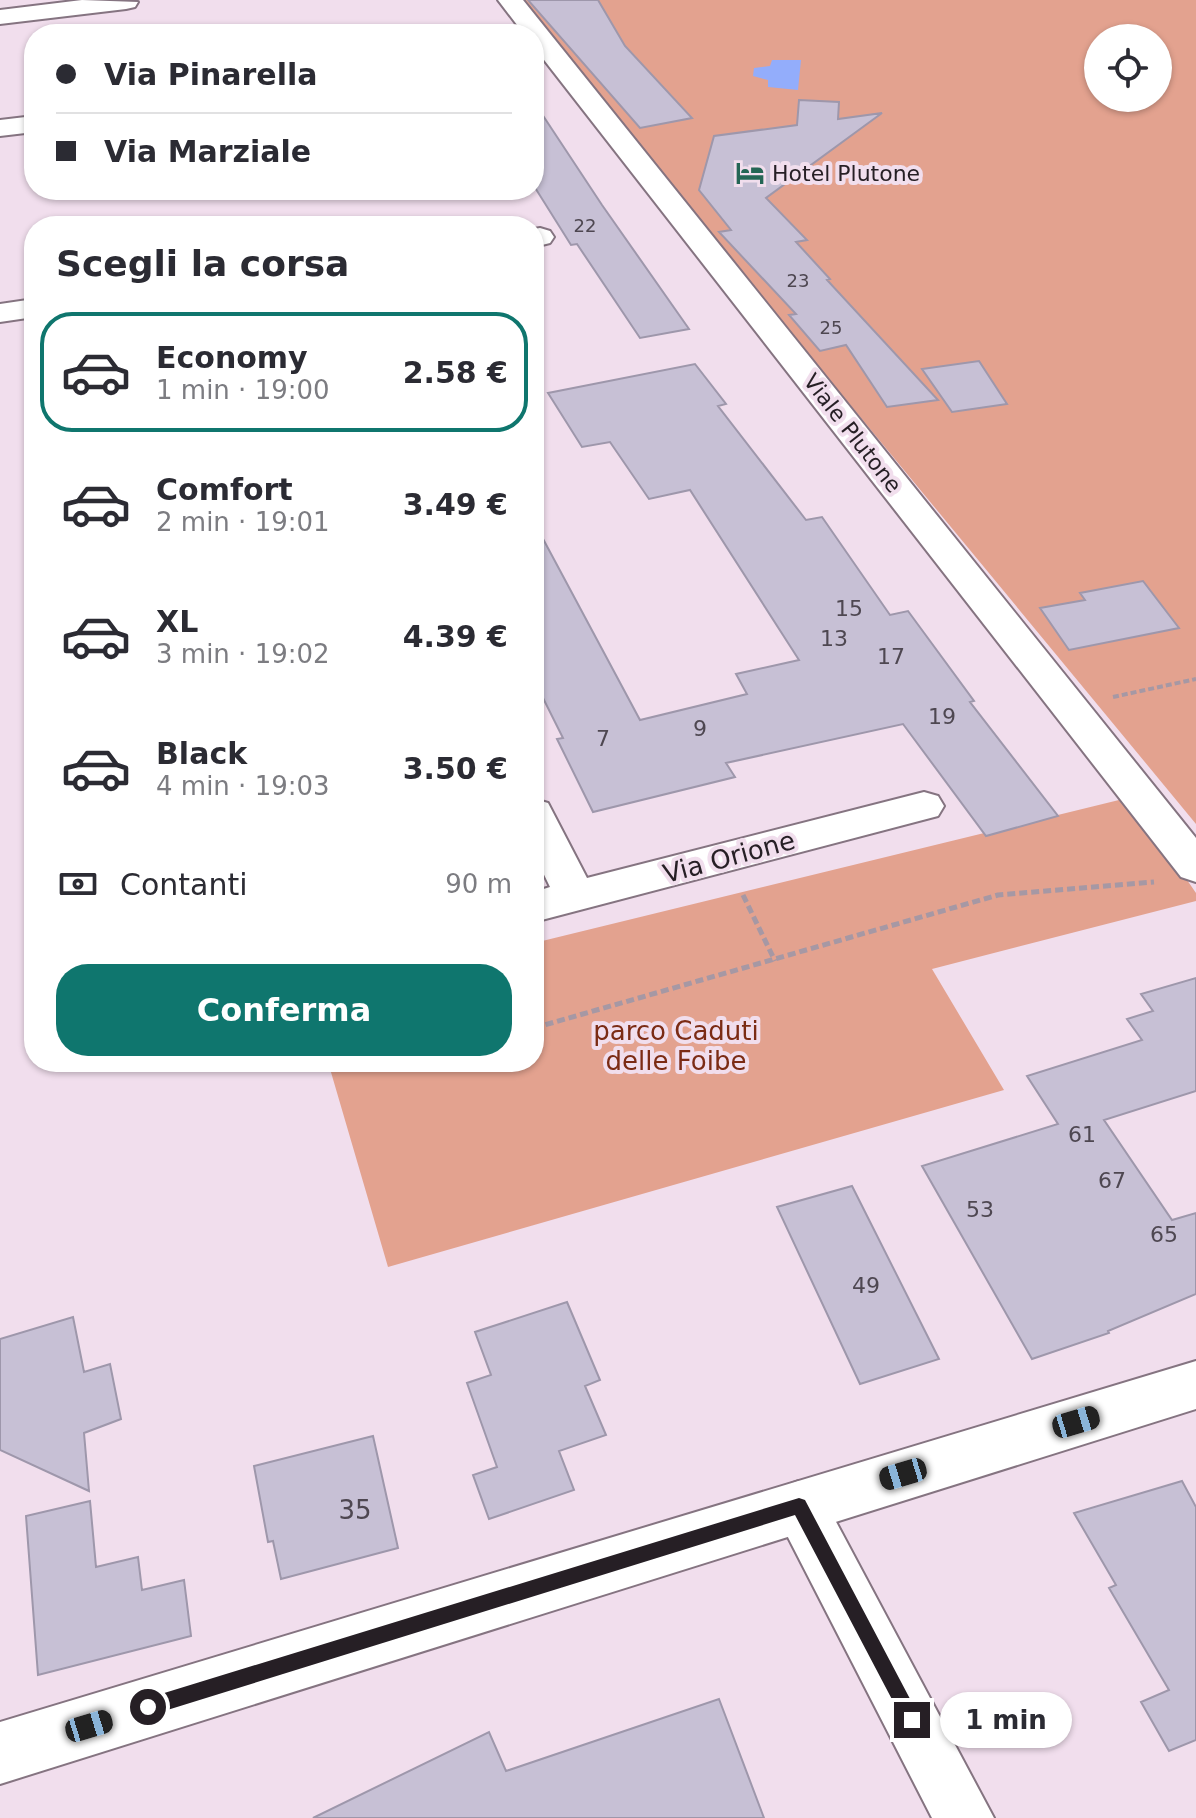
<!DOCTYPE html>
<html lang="it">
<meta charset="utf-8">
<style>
:root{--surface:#fff;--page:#f7f7f7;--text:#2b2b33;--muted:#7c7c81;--line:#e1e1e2;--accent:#0f766e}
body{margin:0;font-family:"DejaVu Sans",sans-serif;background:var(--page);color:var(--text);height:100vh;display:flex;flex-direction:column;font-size:30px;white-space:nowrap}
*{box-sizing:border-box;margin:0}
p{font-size:26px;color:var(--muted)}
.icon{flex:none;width:44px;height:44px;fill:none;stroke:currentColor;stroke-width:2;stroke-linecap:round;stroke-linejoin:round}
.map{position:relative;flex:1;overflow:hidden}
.sheet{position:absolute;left:24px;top:216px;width:520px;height:856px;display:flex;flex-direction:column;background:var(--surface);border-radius:32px;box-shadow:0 2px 6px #0004}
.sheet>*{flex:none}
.guide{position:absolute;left:24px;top:24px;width:520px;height:176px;border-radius:32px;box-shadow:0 2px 6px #0004;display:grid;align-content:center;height:176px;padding:0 32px;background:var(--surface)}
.buttons{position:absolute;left:1084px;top:24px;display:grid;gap:16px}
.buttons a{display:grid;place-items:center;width:88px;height:88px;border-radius:50%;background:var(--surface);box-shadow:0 2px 6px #0004;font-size:40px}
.end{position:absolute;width:36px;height:36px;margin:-18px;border:10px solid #261f25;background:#fff;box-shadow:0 0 0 4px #fff}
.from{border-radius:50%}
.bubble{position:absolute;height:56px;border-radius:28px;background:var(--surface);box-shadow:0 2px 6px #0004;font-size:26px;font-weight:700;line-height:56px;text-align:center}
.car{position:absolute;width:24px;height:48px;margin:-24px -12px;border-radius:10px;box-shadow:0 0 6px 2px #0007;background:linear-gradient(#222 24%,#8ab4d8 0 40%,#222 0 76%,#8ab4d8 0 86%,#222 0)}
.guide b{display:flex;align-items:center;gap:28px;height:76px;font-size:30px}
.guide b+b{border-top:2px solid var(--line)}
.guide i{width:20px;height:20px;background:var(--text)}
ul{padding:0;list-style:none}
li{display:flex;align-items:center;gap:24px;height:120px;margin:0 16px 12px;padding:0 16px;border:4px solid transparent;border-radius:32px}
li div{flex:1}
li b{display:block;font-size:30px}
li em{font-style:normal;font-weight:700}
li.on{border-color:var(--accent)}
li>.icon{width:72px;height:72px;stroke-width:1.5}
h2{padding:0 32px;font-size:36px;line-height:96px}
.pay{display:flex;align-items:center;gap:20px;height:88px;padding:0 32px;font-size:30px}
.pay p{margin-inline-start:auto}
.cta{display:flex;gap:16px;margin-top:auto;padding:16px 32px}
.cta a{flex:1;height:92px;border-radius:32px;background:var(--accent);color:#fff;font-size:32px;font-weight:700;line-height:92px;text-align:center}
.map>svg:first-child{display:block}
</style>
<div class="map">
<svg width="1196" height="1818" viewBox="0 0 1196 1818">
<rect width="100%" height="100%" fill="#f1deed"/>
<!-- green -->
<path fill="#e3a28f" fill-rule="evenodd" d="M516,0H1196V824ZM1098,38H1158V98H1098Z
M1119,800L1187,880L1196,893V901L932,969L1004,1090L388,1267L328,1062H534V943Z"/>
<!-- water -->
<path fill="#93adfb" d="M772,60H801L798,90L768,87V80L753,76L754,68L770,66Z"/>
<!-- building -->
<path fill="#c7c0d5" stroke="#9e97ab" stroke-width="2" d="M528,0H598L625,46L692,118L640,128Z
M799,100L839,102L838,119L882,113L766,198L807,240L796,242L830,279L827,280L938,400L887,407L846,345L820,351L789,315L796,314L719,232L731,230L699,190L714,136L797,125Z
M534,102L602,205L689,329L640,338L577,244L571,245L534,186Z
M979,361L1007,404L952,412L922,369Z
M695,364L726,404L718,406L806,520L822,517L890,615L908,611L974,701L970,702L1058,816L986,836L903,724L726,763L735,777L593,812L557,739L563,738L534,680V522L640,720L747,694L736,674L799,660L690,490L649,499L610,442L582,447L548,393Z
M1143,581L1179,628L1069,650L1040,608L1085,600L1080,593Z
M1196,978V1091L1104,1120L1172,1220L1196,1213V1294L1108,1331L1109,1333L1032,1359L922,1166L1058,1124L1027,1076L1142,1040L1127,1019L1153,1011L1141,994Z
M852,1186L939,1359L860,1384L777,1207Z
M567,1302L600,1380L585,1386L606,1435L559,1451L574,1490L489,1519L473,1475L497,1467L467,1383L491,1375L475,1332Z
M73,1317L84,1372L110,1364L121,1419L84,1433L89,1491L0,1450V1339Z
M373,1436L398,1548L281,1579L273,1541L268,1542L254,1466Z
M1182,1481L1196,1507V1740L1169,1751L1141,1702L1169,1690L1109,1588L1116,1585L1074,1513Z
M90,1501L96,1567L138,1557L142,1590L184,1580L191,1636L38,1675L26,1516Z
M719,1699L764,1818H313L489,1732L506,1771Z"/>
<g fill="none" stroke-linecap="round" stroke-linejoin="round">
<defs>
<path id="street" d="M82,0L138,2L135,7L126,9L0,24V10Z
M498,0H523L1196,838V882L1181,877L534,47V34H524Z
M34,116V132L0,136V120Z
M540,228L550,231L554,237L550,243L534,247V229Z
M34,299V317L0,322V304Z
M924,792L938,796L944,806L938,816L534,922V892L550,887L534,854V799L548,803L587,878Z
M799,1481L818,1488L994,1818H932L772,1506L780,1488Z"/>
<path id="secondary" d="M1196,1361V1409L0,1784V1722Z"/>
</defs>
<!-- street casing -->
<use href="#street" stroke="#857481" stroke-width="4"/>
<!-- secondary casing -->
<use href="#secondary" stroke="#857481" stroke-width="4"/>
<!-- path-far1 -->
<path stroke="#a698a4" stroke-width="4" stroke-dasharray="6 3" stroke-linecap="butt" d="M1113,697L1196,679"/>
<!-- path -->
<path stroke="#a698a4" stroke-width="5" stroke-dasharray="8 4" stroke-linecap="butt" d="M743,895L775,961
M534,1028L998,895L1154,882"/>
<!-- street -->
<use href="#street" fill="#fff" fill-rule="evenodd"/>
<!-- secondary -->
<use href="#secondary" fill="#fff" fill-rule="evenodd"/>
</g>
<!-- route -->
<path fill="#261f25" d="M799,1498L805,1500L918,1714L921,1720L918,1726L912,1729L906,1726L795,1515L148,1716L142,1714L139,1707L142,1701L148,1698Z"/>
<!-- icons -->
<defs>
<symbol id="hotel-bare" viewBox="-9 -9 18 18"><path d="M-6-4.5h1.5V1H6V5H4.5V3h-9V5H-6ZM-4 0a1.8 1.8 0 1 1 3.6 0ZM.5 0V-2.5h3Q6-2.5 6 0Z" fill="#246655" stroke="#f1deed" stroke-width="2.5" paint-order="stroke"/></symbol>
</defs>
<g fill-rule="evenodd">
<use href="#hotel-bare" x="730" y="153" width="40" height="40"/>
</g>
<g text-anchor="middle" stroke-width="8" stroke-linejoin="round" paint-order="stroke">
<!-- far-number labels -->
<g font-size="18" fill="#4e4751">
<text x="585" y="232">22</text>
<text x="798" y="287">23</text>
<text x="831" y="334">25</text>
</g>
<!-- far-poi labels -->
<g font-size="22" fill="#261f25" stroke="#f1deed" text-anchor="start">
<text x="772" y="181">Hotel Plutone</text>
</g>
<!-- far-street labels -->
<g font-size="22" fill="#261f25" stroke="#f1deed">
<text transform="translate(853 433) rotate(52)" y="8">Viale Plutone</text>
</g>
<!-- number labels -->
<g font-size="22" fill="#4e4751">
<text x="849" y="616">15</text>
<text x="834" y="646">13</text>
<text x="891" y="664">17</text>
<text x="942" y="724">19</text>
<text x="700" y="736">9</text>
<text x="603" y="746">7</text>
<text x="1082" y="1142">61</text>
<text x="1112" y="1188">67</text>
<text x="980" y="1217">53</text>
<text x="1164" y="1242">65</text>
<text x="866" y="1293">49</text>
</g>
<!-- street labels -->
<g font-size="26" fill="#261f25" stroke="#f1deed">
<text transform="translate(729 857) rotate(-15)" y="9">Via Orione</text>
</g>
<!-- park labels -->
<g font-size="26" fill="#7b2b14" stroke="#f1deed">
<text x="676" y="1040">parco Caduti<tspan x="676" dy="30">delle Foibe</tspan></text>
</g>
<!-- near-number labels -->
<g font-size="26" fill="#4e4751">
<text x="355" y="1519">35</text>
</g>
</g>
</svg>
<div class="buttons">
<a><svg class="icon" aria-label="locate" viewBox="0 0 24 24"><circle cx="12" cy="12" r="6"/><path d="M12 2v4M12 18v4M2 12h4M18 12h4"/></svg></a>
</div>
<i class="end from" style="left:148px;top:1707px"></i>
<i class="end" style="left:912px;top:1720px"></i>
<div class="bubble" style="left:940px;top:1692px;width:132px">1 min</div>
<i class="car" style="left:1076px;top:1422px;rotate:73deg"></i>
<i class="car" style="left:903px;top:1474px;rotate:253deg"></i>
<i class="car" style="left:89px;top:1726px;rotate:73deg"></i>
<div class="guide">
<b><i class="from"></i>Via Pinarella</b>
<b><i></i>Via Marziale</b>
</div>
<section class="sheet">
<h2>Scegli la corsa</h2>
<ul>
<li class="on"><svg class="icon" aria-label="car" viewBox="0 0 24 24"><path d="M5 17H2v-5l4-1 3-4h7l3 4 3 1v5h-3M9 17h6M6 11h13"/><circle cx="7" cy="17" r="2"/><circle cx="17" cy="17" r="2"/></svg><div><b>Economy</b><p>1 min · 19:00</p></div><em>2.58 €</em></li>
<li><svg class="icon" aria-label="car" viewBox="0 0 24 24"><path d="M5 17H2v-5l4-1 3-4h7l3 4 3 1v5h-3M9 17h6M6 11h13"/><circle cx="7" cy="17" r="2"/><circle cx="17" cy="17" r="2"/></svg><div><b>Comfort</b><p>2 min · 19:01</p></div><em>3.49 €</em></li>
<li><svg class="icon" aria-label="car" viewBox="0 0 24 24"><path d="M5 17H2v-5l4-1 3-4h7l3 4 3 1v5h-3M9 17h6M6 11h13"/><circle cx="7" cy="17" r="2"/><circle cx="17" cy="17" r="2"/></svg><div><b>XL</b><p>3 min · 19:02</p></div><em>4.39 €</em></li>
<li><svg class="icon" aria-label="car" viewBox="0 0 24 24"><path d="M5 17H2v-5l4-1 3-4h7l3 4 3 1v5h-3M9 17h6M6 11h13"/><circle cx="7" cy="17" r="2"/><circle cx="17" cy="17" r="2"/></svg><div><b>Black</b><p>4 min · 19:03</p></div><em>3.50 €</em></li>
</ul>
<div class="pay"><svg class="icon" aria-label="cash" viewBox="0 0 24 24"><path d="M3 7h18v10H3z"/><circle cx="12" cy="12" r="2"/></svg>Contanti<p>90 m</p></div>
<div class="cta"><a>Conferma</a></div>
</section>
</div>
